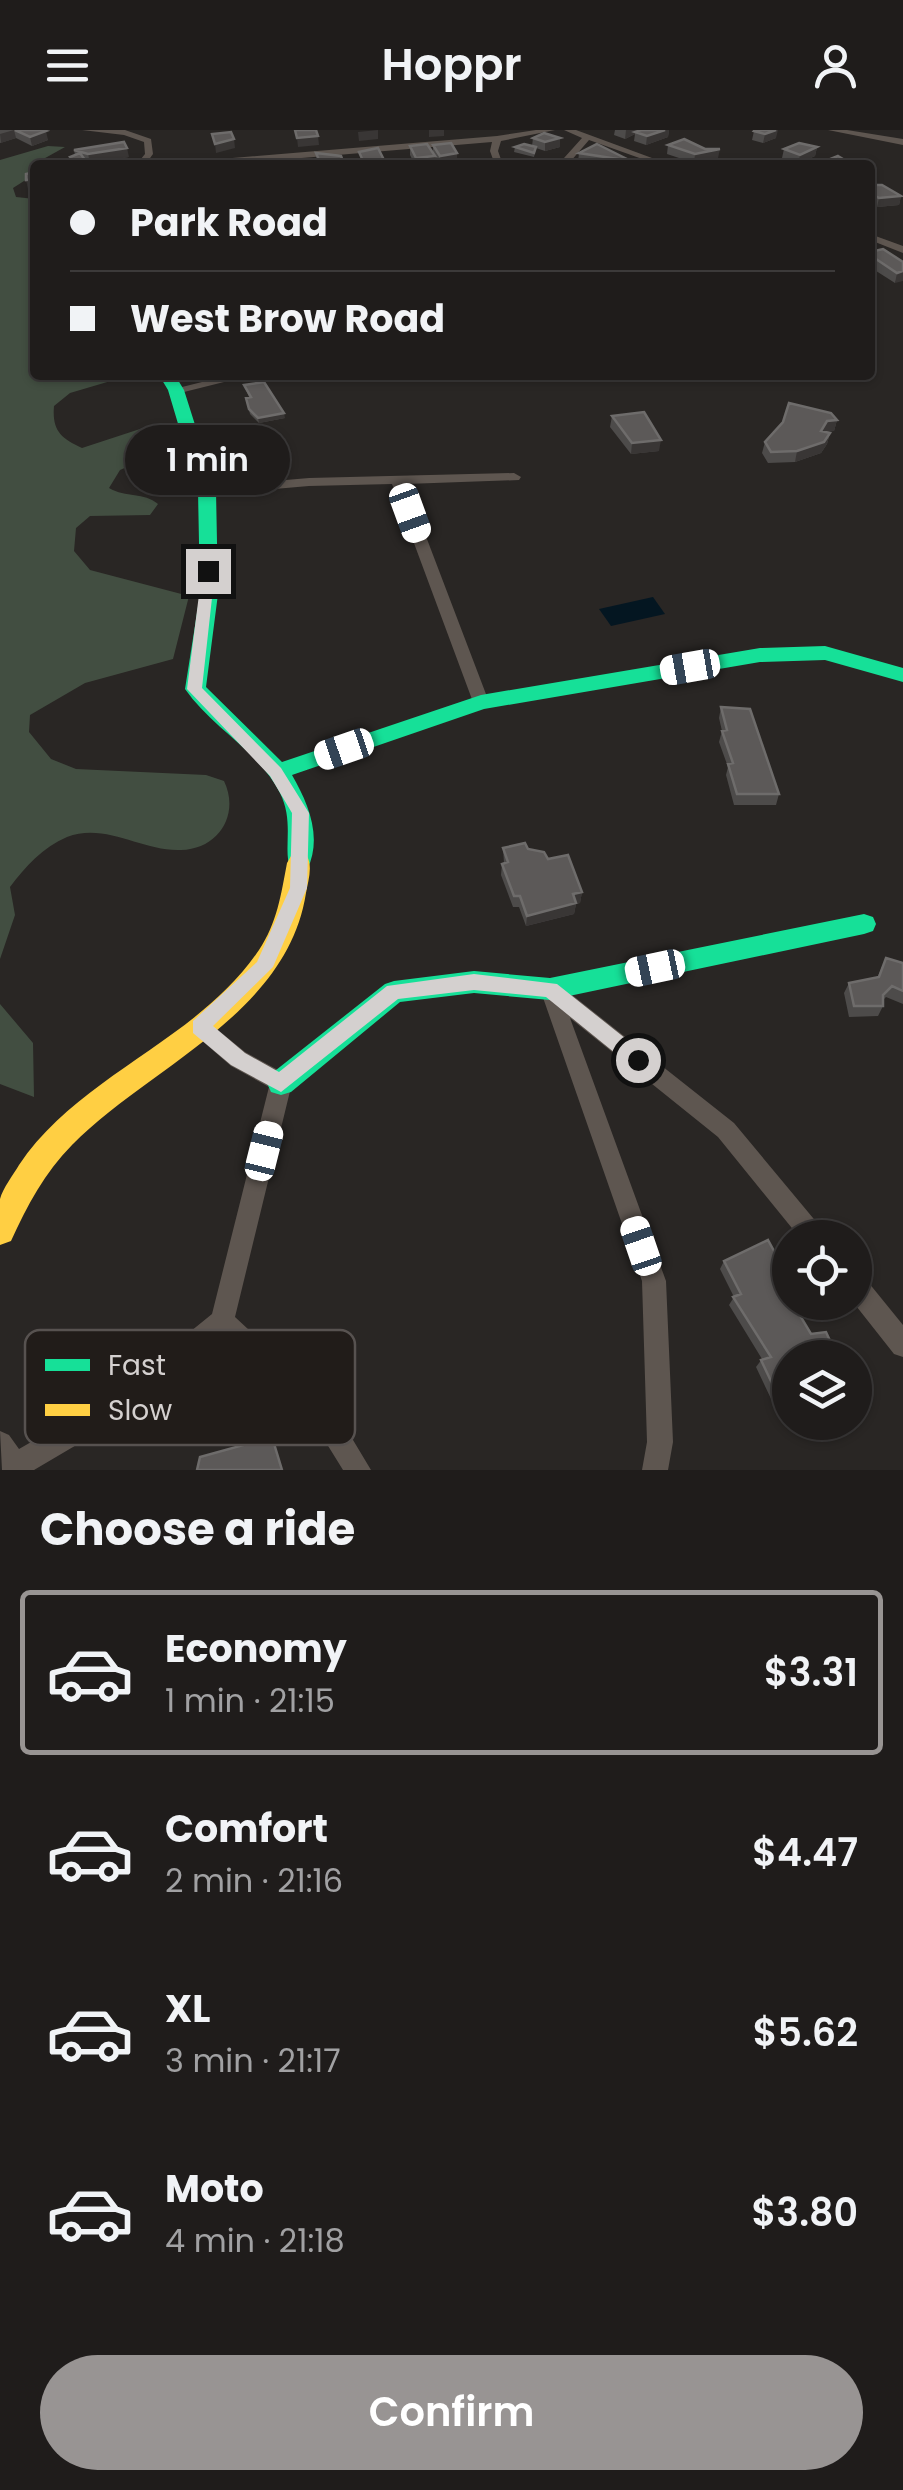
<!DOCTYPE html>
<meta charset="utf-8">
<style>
:root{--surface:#1f1c1b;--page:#272524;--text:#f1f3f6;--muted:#a1a1a3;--line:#3c3a3a;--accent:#989493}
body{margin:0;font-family:Poppins,sans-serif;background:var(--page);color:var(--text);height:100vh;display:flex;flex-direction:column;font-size:38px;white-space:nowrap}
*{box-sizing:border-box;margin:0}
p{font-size:32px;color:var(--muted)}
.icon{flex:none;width:55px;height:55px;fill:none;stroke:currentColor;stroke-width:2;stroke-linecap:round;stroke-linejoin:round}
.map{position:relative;height:1340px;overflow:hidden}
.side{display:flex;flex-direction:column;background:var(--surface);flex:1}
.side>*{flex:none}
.guide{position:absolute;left:30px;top:30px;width:845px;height:220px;border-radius:10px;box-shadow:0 2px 8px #0004,0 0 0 2px var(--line);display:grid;align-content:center;height:220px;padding:0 40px;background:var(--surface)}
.tools{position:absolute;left:772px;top:1090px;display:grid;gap:20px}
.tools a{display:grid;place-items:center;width:100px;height:100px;border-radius:50%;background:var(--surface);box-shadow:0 2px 8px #0004,0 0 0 2px var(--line);font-size:50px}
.end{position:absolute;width:45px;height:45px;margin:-22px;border:12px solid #d4d0cf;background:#111;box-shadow:0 0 0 5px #111}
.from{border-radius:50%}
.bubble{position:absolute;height:70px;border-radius:35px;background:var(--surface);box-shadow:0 2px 8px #0004,0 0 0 2px var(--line);font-size:32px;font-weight:600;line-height:70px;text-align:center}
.car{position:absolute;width:30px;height:60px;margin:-30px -15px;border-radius:12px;box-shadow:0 0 8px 2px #0007;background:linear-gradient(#fff 24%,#345 0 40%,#fff 0 76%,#345 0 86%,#fff 0)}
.guide b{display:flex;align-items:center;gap:35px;height:95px;font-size:38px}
.guide b+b{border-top:2px solid var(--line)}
.guide i{width:25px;height:25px;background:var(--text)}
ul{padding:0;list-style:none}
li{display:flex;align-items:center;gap:30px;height:165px;margin:0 20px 15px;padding:0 20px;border:5px solid transparent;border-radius:10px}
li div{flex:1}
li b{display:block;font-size:38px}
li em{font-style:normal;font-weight:600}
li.active{border-color:var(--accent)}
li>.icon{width:90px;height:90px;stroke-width:1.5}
h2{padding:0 40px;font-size:45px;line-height:120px}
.primary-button{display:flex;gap:20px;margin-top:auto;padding:20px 40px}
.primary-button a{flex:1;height:115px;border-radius:60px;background:var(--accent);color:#fff;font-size:40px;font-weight:600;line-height:115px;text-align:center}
header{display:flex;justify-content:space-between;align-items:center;height:130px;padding:0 40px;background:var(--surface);font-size:45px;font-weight:600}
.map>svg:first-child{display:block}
</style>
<header><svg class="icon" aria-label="menu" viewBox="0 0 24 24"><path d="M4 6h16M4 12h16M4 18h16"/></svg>Hoppr<svg class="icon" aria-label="person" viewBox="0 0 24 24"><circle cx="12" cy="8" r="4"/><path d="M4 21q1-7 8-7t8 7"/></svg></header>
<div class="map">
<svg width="903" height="1340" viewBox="0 0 903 1340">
<rect width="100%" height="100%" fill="#292624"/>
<!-- green -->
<path fill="#424e41" d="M48,16L65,17L38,32L35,44L13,58L16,67L35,69L31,84L35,89V245H131L70,263L54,276C52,300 60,308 82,318L143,298L166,305L173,317L120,340L109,358C126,368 144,362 158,374L150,385L90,386L76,398L74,421L90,440L189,466L173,529L85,553L30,585L29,602L51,629L76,639L206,645L224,651C240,684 219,719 181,720C143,722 106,692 67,707C43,717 25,737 10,757L15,785L0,829V30Z
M0,874L33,913L34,967L0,954Z"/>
<!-- water -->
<path fill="#041621" d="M653,467L665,484L611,496L599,479Z"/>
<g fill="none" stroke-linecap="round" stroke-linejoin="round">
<!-- street -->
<path fill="#5e5650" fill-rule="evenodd" d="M82,0H125L151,9L153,24L145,35H136L145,24L144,12L124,5Z
M536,0H555L501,11L498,21L503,35H495L490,21L492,12L217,35H181L185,32L497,6Z
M564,0H576L671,35H659L589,10L570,32L538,35L564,28L582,8Z
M828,0H847L903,9V15Z
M870,104L903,116V123L870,110Z
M230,245H252L176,264L170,260Z
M514,343L521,347L519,350L406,354L489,572L481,578L473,572L392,354L309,356L207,365L200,361L207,357L309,348Z
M550,850L557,853L734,993L823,1100L827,1108H800L718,1007L570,888L666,1151L673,1312L668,1340H642L647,1312L642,1151L540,859L543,853Z
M200,888L207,891L245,922L289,946L292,953L235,1187L335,1280L371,1340H343L317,1298L221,1207L129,1284L34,1340H2L0,1301L9,1305L19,1319L111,1266L212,1184L269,957L231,936L193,903L190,897L193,891Z
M855,1144L864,1147L903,1195V1227L894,1224L853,1172Z"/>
<!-- fast -->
<path fill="#16e098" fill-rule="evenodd" d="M159,245H175L184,260L216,361L218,464L206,557L282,632L481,565L760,518L825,516L903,538V552L825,530L760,532L484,579L292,645C308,673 323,707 307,740H291C282,721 295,693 280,663C259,621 212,598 185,559L200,464L198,361L168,260Z
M864,784L873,787L876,794L873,801L864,804L550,870L474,863L400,872L291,962L281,965L271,962L267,953L271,944L385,854L394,851L474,841L550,848Z"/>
<!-- slow -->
<path fill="#ffcf43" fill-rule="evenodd" d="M299,724L307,726C313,737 308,751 306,763C287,885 150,936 72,1015C45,1042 27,1076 11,1111L0,1115C0,1101 0,1082 0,1069C3,1058 13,1045 19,1035C80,944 198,911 259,820C277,793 281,765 287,733L291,726Z"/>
</g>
<!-- wall -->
<path fill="#4d4b4a" d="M0,0H42L48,10L32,16L16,8L0,13Z
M615,0H669L668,7L646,15L634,11L635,4L625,9L614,5Z
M754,1L776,8L763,13L752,10Z
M533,8H560V17L545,21L536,18L534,27L514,22L515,17L532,16Z
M433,15L457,23V32L440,35L433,24Z
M668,15L718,28L694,33L667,24Z
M410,16L435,26V35H415L410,25Z
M817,17L815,26L798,34L782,28L784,19Z
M74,20L129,27L90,33L85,31L86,35H72L70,27L75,25Z
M316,23L344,35H318Z
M579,23L631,31V35H596L578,32Z
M870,55L901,66L899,75L877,77L870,75Z
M870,122L903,132L895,153L873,139H870Z
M244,255L285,288L259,293L250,284L246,268L249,267Z
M612,286L659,321L631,324L610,297Z
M837,290L834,301L824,302L830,303L827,314L821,323L795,332L768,333L762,323L765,312Z
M721,577L779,664L776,675H734L726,645L728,637L719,612L722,601L719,588Z
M503,718L528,719L548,729L582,762L580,773L576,774L574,784L526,796L519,777H513L501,745L502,734L504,733Z
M886,828L903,833V874L886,867L883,870V876L878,886L849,887L844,863L849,853L877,848Z
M724,1131L780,1152L790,1267L773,1273L756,1237L762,1229L729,1175L734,1167L720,1139Z"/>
<!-- shaded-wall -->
<path fill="#393635" d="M14,0L16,8L1,13L0,4Z
M378,0V9L359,11L358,2Z
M429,0H444V6L429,7Z
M626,0H643L635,2V4L625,9Z
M665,0H669L668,7L646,15L647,6Z
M776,0H778L776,8L763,13L765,4Z
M46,1L48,10L32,16L30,7Z
M318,6L319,15L298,17L297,8Z
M560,8V17L545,21V12Z
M234,9L235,18L216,23L215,14Z
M817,17L815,26L798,34L800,25Z
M127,18L129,27L90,33L88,24Z
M720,19L718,28L694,33L695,24Z
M457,23V32L440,35V26Z
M435,26V35H416V28Z
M85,30L86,35H74V32Z
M384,30V35H364V33Z
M35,49V59H28L26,50Z
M901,66L899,75L877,77L879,68Z
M876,129L873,139H870V130Z
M903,141V151L895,153L897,143Z
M284,283L285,288L259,293L258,288Z
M837,290L834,301H821L827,291Z
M830,303L827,314L821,323L795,332L797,321Z
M661,310L659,321L631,324L632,313Z
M582,762L580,773L576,774L574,784L526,796L527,786L573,764Z
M790,1262V1267L773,1273L778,1266Z"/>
<!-- building -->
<path fill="#5c5958" stroke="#6e6c6b" stroke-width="2.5" d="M15,0H42L46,1L30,7Z
M295,0H316L318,6L297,8Z
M641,0H665L647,6L635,2Z
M755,0H776L765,4L754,1Z
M231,2L234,9L215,14L212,4Z
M544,3L560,8L545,12L533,8Z
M684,9L705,19H720L695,24L668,15Z
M124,12L127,18L88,24L74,20Z
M451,13L457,23L440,26L433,15Z
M799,13L817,17L800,25L784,19Z
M427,14L435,26L416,28L410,16Z
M524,14L536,17L534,23L515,17Z
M597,14L631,31L579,23Z
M378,18L384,30L364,33L359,22Z
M80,23L85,30L74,32L70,27Z
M316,23L341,26L344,34L319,30Z
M838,26L853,35L818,34Z
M644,31L653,35H634Z
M35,42V49L26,50V44Z
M870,55H882L901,66L879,68L870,64Z
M883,119L903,132V141L897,143L876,129L870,130V122Z
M264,252L284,283L258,288L249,279L246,268L251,267L244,255Z
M789,273L831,283L837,290L827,291L821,301L830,303L824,312L797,321L771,322L765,312L783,292Z
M644,282L661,310L632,313L612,286Z
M721,577L750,579L779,664H737L728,634L733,633L722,601L727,600Z
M525,713L528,719L544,722L548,729L568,725L582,762L573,764L576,773L527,786L520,766H514L502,734L508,732L503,718Z
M886,828L903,833V861L892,856L883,865V876H854L849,853L879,847Z
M768,1110L786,1143L779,1151L790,1169V1172H792L811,1204L826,1202L838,1228H790V1262L778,1266L761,1230L771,1227L733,1167L741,1164L724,1131Z
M272,1307L282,1340H197L200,1327Z"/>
<!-- route -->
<path fill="#d4d0cf" d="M208,437L215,441L202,558L281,638L309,683L307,758L273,837L213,896L245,923L279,942L387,856L474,844L557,854L645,924V936H631L546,867L474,860L398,869L281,962L231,935L193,903V891L257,832L290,758L292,683L270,646L187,559L202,441Z"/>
<!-- legend -->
<rect x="25" y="1200" width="330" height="115" rx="15" fill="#211c19" stroke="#575250" stroke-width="2.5"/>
<rect x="45" y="1229" width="45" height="12" fill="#16e098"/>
<rect x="45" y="1274" width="45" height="12" fill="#ffcf43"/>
<g font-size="28" fill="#d4d0cf">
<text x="108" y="1245">Fast</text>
<text x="108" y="1290">Slow</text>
</g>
</svg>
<div class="tools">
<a><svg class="icon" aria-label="locate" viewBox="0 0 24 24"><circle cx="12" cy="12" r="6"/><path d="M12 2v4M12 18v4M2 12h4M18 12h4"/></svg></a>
<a><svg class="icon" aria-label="layers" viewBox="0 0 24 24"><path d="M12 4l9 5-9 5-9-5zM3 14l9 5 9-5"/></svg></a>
</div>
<i class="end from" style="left:638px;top:930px"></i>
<i class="end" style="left:208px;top:441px"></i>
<div class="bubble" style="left:125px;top:295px;width:165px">1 min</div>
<i class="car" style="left:410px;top:383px;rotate:160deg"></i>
<i class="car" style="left:690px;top:537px;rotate:260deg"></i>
<i class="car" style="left:344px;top:619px;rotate:251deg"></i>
<i class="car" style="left:655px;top:838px;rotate:258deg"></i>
<i class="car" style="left:264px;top:1021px;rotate:14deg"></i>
<i class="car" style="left:641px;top:1116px;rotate:341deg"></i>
<div class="guide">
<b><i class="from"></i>Park Road</b>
<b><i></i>West Brow Road</b>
</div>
</div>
<section class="side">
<h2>Choose a ride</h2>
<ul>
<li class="active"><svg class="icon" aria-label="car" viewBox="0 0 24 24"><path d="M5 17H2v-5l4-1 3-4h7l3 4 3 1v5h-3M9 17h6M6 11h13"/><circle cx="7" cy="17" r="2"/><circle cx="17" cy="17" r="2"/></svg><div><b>Economy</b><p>1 min · 21:15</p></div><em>$3.31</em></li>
<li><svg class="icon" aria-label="car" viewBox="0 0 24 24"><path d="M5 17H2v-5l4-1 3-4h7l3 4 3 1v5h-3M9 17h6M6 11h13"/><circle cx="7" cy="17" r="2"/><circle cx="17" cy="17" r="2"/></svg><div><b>Comfort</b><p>2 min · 21:16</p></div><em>$4.47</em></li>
<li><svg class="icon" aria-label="car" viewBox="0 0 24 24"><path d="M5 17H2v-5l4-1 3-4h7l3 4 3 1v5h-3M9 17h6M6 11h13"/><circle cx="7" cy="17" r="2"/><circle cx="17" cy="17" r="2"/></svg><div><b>XL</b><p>3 min · 21:17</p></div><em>$5.62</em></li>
<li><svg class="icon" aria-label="car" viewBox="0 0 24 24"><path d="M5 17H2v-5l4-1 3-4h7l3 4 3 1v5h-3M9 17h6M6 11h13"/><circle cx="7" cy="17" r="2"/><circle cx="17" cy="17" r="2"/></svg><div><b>Moto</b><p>4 min · 21:18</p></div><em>$3.80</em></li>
</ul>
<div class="primary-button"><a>Confirm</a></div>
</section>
